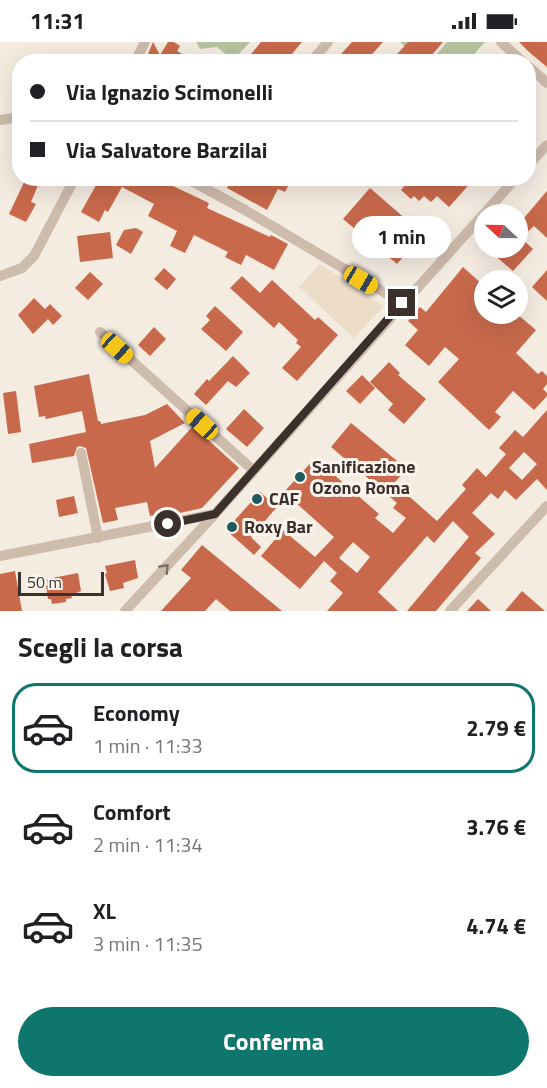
<!DOCTYPE html>
<html lang="it">
<meta charset="utf-8">
<style>
:root{--surface:#fff;--page:#f2f2f2;--text:#202124;--muted:#757577;--line:#e0e0e0;--accent:#0f766e}
body{margin:0;font-family:"Titillium Web",sans-serif;background:var(--page);color:var(--text);height:100vh;display:flex;flex-direction:column;font-size:22px;white-space:nowrap}
*{box-sizing:border-box;margin:0}
p{font-size:20px;color:var(--muted)}
.icon{flex:none;width:33px;height:33px;fill:none;stroke:currentColor;stroke-width:2;stroke-linecap:round;stroke-linejoin:round}
.map{position:relative;height:569px;overflow:hidden}
.panel{display:flex;flex-direction:column;background:var(--surface);flex:1}
.panel>*{flex:none}
.hud{position:absolute;left:12px;top:12px;width:524px;height:132px;border-radius:24px;box-shadow:0 6px 24px #0002;display:grid;align-content:center;height:132px;padding:0 18px;background:var(--surface)}
.needle{width:39px;rotate:292deg}
.controls{position:absolute;left:474px;top:162px;display:grid;gap:12px}
.controls a{display:grid;place-items:center;width:54px;height:54px;border-radius:50%;background:var(--surface);box-shadow:0 6px 24px #0002;font-size:30px}
.scale{position:absolute;left:18px;bottom:15px;width:86px;box-sizing:border-box;padding-left:6px;border:3px solid #3b302b;border-top:0;font-size:16px;line-height:21px;white-space:nowrap;color:#3b302b;-webkit-text-stroke:4px #fbf5ee;paint-order:stroke}
.end{position:absolute;width:27px;height:27px;margin:-14px;border:8px solid #3b302b;background:#fff;box-shadow:0 0 0 3px #fff}
.from{border-radius:50%}
.bubble{position:absolute;height:42px;border-radius:21px;background:var(--surface);box-shadow:0 6px 24px #0002;font-size:20px;font-weight:700;line-height:42px;text-align:center}
.car{position:absolute;width:18px;height:36px;margin:-18px -9px;border-radius:8px;box-shadow:0 0 4px 2px #0007;background:linear-gradient(#f5c518 24%,#345 0 40%,#f5c518 0 76%,#345 0 86%,#f5c518 0)}
.hud b{display:flex;align-items:center;gap:21px;height:57px;font-size:22px}
.hud b+b{border-top:2px solid var(--line)}
.hud i{width:15px;height:15px;background:var(--text)}
ul{padding:0;list-style:none}
li{display:flex;align-items:center;gap:18px;height:90px;margin:0 12px 9px;padding:0 6px;border:3px solid transparent;border-radius:24px}
li div{flex:1}
li b{display:block;font-size:22px}
li em{font-style:normal;font-weight:700}
li.current{border-color:var(--accent)}
li>.icon{width:54px;height:54px;stroke-width:1.5}
h2{padding:0 18px;font-size:27px;line-height:72px}
.action{display:flex;gap:12px;margin-top:auto;padding:12px 18px}
.action a{flex:1;height:69px;border-radius:36px;background:var(--accent);color:#fff;font-size:24px;font-weight:700;line-height:69px;text-align:center}
.status{display:flex;justify-content:space-between;align-items:center;height:42px;padding:0 30px;background:var(--surface);direction:ltr}
.status svg{height:16px;fill:currentColor}
.map>svg:first-child{display:block}
</style>
<div class="status"><b>11:31</b><svg viewBox="0 0 49 12"><path d="M0 12V9h3v3zM5 12V6h3v6zM10 12V3h3v9zM15 12V0h3v12zM26 1h20v11H26zM47 4h2v5h-2z"/></svg></div>
<div class="map">
<svg width="547" height="569" viewBox="0 0 547 569">
<rect width="100%" height="100%" fill="#f4ebe1"/>
<!-- green -->
<path fill="#b8c4a0" d="M196,0H250L233,18L217,5L200,7Z
M400,0H409L431,19L447,0H485L468,19L421,20Z"/>
<!-- plaza -->
<path fill="#ecdcc8" d="M320,222L384,264L354,296L299,245Z"/>
<!-- building -->
<path fill="#c8694b" fill-rule="evenodd" d="M153,0L160,13L168,0H174L180,4L177,9L184,13L180,20H156L158,17L148,12Z
M261,0H302L285,20H260L251,12Z
M352,0H383L365,20H334Z
M408,0H443L426,20H390Z
M519,0H547V25L529,10Z
M26,136H41L31,160L36,162L26,180L9,172Z
M100,136H156L209,161L207,166L270,195L271,193L288,202L274,228L246,213L241,223L225,215L228,210L194,193L185,211L170,204L177,189L148,174L154,162L122,145L108,170L105,168L99,180L81,170Z
M232,136H282L290,140L285,150L278,147L267,168L227,146Z
M411,136H475L449,165L437,154L431,160L424,154L419,159L414,154L411,157L401,148Z
M370,146L423,192L397,222L343,177Z
M547,149V196L534,184L521,196L533,207L513,229L486,206H518V183Z
M136,186L143,190L131,212L116,203L124,188Z
M110,190L113,216L80,220L77,194Z
M463,225L484,244V272H517L536,288L516,311L538,332L542,329L547,334V342L543,347L547,351V354L534,368L513,349L495,370L501,375L489,388L438,340L459,317L445,305L429,324L405,303L418,288L408,279L420,265L426,270Z
M164,226L176,237L167,248L154,237Z
M547,228V259L532,245Z
M90,230L103,242L88,258L75,246Z
M242,234L260,251L272,238L315,278L318,275L338,293L297,339L282,326L301,305L296,301L298,298L279,280L274,286L230,246Z
M34,256L45,267L50,262L62,274L53,283L48,277L33,292L18,273Z
M215,264L243,290L226,309L201,287L210,278L206,274Z
M154,285L166,297L150,314L138,303Z
M233,314L250,331L236,345L228,339L206,363L194,352L207,337L209,339Z
M389,320L400,331L398,333L426,357L404,382L388,368L393,362L370,340Z
M89,332L98,379H100L101,382L145,373L167,362L185,381L150,399L155,426L193,384L239,426L202,466L171,473L170,470L150,474L147,460L115,466L118,478L103,481L86,406L80,404L77,405L74,414L32,421L29,402L86,390L82,369L46,377L45,374L39,375L34,344Z
M362,333L375,346L360,362L346,349Z
M16,349L21,390L8,392L3,351Z
M244,367L264,386L247,405L226,387Z
M547,368V448L537,437L516,458L505,448L498,457L491,451L472,471L495,492L475,511L481,516L436,569H407L469,495L453,479L434,501L427,494L378,550L398,569H327L343,551L330,539L337,531L324,519L300,547L261,514L283,488L315,515L334,495L284,450L315,416L379,472L375,476L393,491L406,476L393,466L397,461L331,405L351,381L407,427L394,441L437,479L466,447L462,443L477,426L486,435L506,412L499,406L515,388L523,395ZM524,410L537,422L522,438L509,426ZM353,500L370,515L357,531L339,516Z
M260,450L277,465L251,495L261,505L254,513L226,488Z
M74,454L78,471L59,475L56,458Z
M202,503L282,569H230L216,557L205,569H161L191,536L181,528Z
M135,518L138,536L123,541L124,546L110,549L105,532L107,531L105,524Z
M15,529L22,569H0V532Z
M78,531L81,549L71,553L72,556L66,557V560L52,562L51,557H48L46,544L48,543L47,537Z
M522,549L545,569H505Z
M478,557L491,569H467Z"/>
<g fill="none" stroke-linecap="round" stroke-linejoin="round">
<!-- minor -->
<path stroke="#cdbbac" stroke-width="10" d="M501,0L523,20
M135,20L145,0
M311,20L328,0
M528,24L547,41
M0,78L20,75
M528,123L547,103
M186,136L245,168L402,261
M0,234L22,226L34,214L75,136
M100,290L253,428
M81,411L98,496
M0,514L215,472
M125,569L215,472L516,136
M450,569L547,464"/>
</g>
<!-- one-way arrows -->
<defs><path id="oneway-chevron" d="M-2-3.5L2.5 0L-2 3.5" fill="none" stroke-width="1.6" stroke-linecap="round" stroke-linejoin="round" transform="scale(1.5)"/></defs>
<use stroke="#7d6f65" href="#oneway-chevron" transform="translate(165 526) rotate(-47)"/>
<g fill="none" stroke-linecap="round" stroke-linejoin="round">
<!-- route -->
<path stroke="#3b302b" stroke-width="8" d="M168,482L215,472L402,261"/>
</g>
<!-- markers -->
<g fill="#1f5a5e" stroke="#fbf5ee" stroke-width="2">
<circle cx="300" cy="435" r="6"/>
<circle cx="257" cy="457" r="6"/>
<circle cx="232" cy="485" r="6"/>
</g>
<g text-anchor="middle" stroke-width="6" stroke-linejoin="round" paint-order="stroke">
<!-- poi labels -->
<g font-size="18" font-weight="bold" fill="#3b302b" stroke="#fbf5ee" text-anchor="start">
<text x="312" y="431">Sanificazione<tspan x="312" dy="21">Ozono Roma</tspan></text>
<text x="269" y="463">CAF</text>
<text x="244" y="491">Roxy Bar</text>
</g>
</g>
</svg>
<div class="controls">
<a><svg class="needle" viewBox="-14 -14 28 28"><path d="M0-13l5 13h-10z" fill="#e53935"/><path d="M0 13l5-13h-10z" fill="#757577"/></svg></a>
<a><svg class="icon" aria-label="layers" viewBox="0 0 24 24"><path d="M12 4l9 5-9 5-9-5zM3 14l9 5 9-5"/></svg></a>
</div>
<div class="scale">50 m</div>
<i class="end from" style="left:168px;top:482px"></i>
<i class="end" style="left:402px;top:261px"></i>
<div class="bubble" style="left:352px;top:174px;width:99px">1 min</div>
<i class="car" style="left:361px;top:238px;rotate:120deg"></i>
<i class="car" style="left:117px;top:306px;rotate:132deg"></i>
<i class="car" style="left:202px;top:382px;rotate:312deg"></i>
<div class="hud">
<b><i class="from"></i>Via Ignazio Scimonelli</b>
<b><i></i>Via Salvatore Barzilai</b>
</div>
</div>
<section class="panel">
<h2>Scegli la corsa</h2>
<ul>
<li class="current"><svg class="icon" aria-label="car" viewBox="0 0 24 24"><path d="M5 17H2v-5l4-1 3-4h7l3 4 3 1v5h-3M9 17h6M6 11h13"/><circle cx="7" cy="17" r="2"/><circle cx="17" cy="17" r="2"/></svg><div><b>Economy</b><p>1 min · 11:33</p></div><em>2.79 €</em></li>
<li><svg class="icon" aria-label="car" viewBox="0 0 24 24"><path d="M5 17H2v-5l4-1 3-4h7l3 4 3 1v5h-3M9 17h6M6 11h13"/><circle cx="7" cy="17" r="2"/><circle cx="17" cy="17" r="2"/></svg><div><b>Comfort</b><p>2 min · 11:34</p></div><em>3.76 €</em></li>
<li><svg class="icon" aria-label="car" viewBox="0 0 24 24"><path d="M5 17H2v-5l4-1 3-4h7l3 4 3 1v5h-3M9 17h6M6 11h13"/><circle cx="7" cy="17" r="2"/><circle cx="17" cy="17" r="2"/></svg><div><b>XL</b><p>3 min · 11:35</p></div><em>4.74 €</em></li>
</ul>
<div class="action"><a>Conferma</a></div>
</section>
